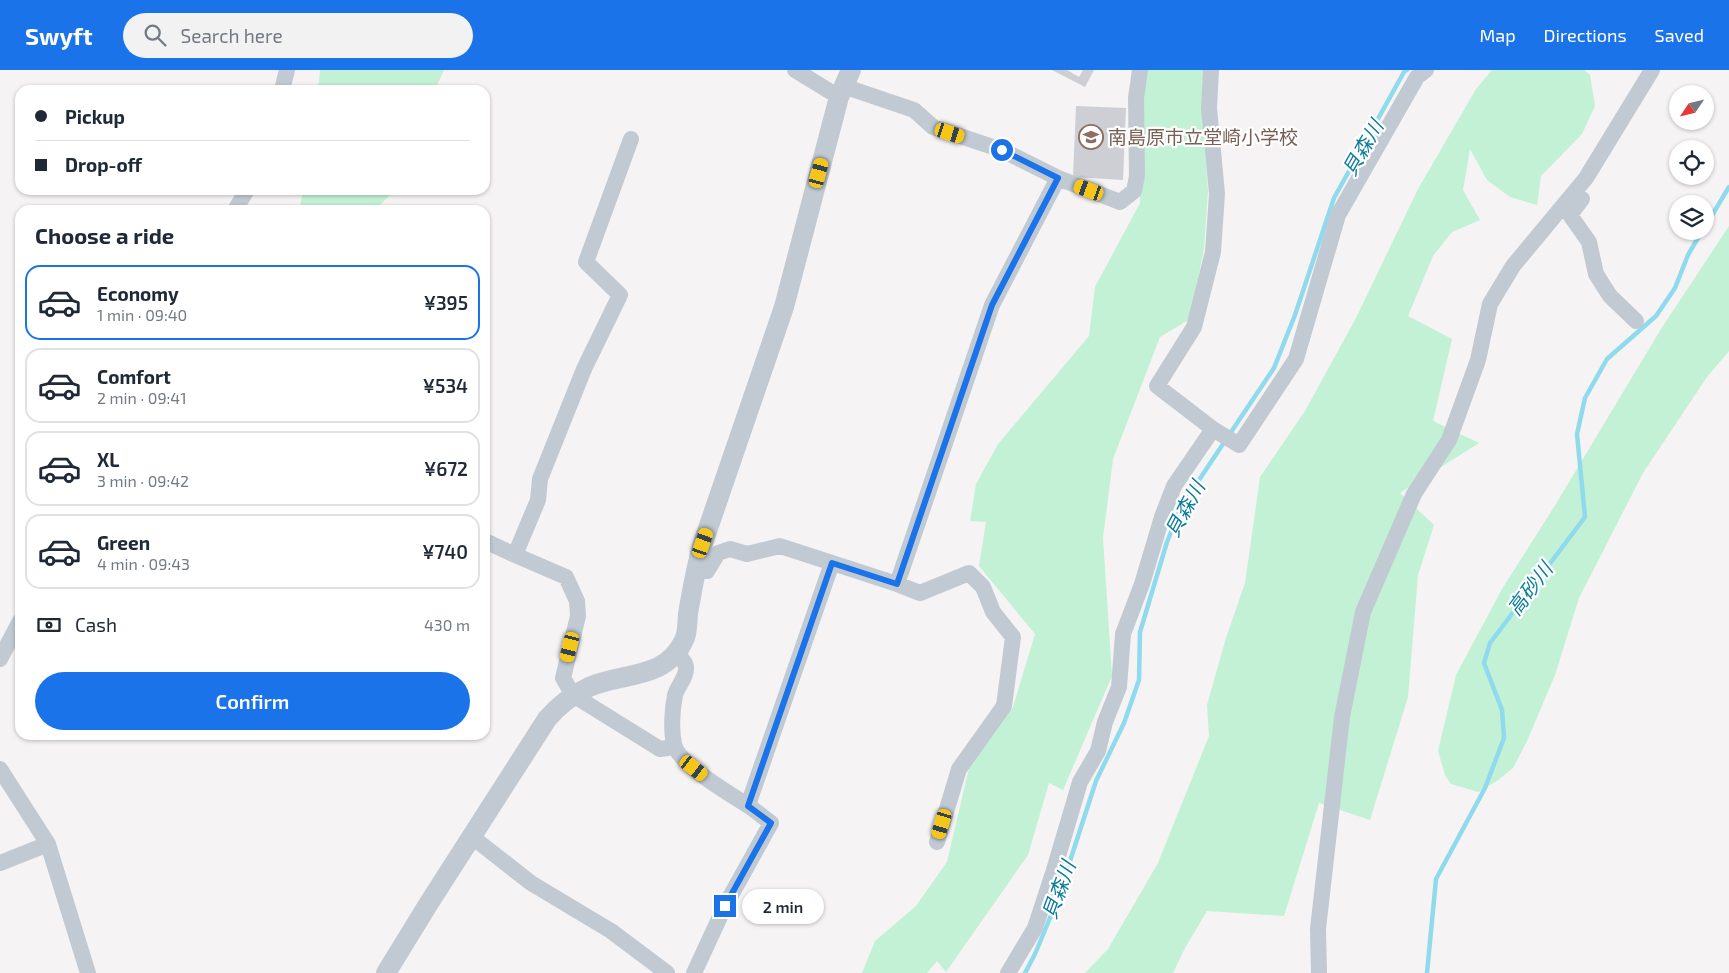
<!DOCTYPE html>
<meta charset="utf-8">
<style>
:root{--surface:#fff;--page:#f2f2f3;--text:#1f2937;--muted:#747a83;--line:#e0e1e3;--accent:#1a73e8}
body{margin:0;font-family:"Exo 2","Noto Sans JP",sans-serif;background:var(--page);color:var(--text);height:100vh;display:flex;flex-direction:column;font-size:19px;white-space:nowrap}
*{box-sizing:border-box;margin:0}
p{font-size:16px;color:var(--muted)}
.icon{flex:none;width:28px;height:28px;fill:none;stroke:currentColor;stroke-width:2;stroke-linecap:round;stroke-linejoin:round}
.map{position:relative;flex:1;overflow:hidden}
.drawer{position:absolute;left:15px;top:135px;width:475px;height:535px;display:flex;flex-direction:column;background:var(--surface);border-radius:15px;box-shadow:0 1px 4px #0004}
.drawer>*{flex:none}
.top-card{position:absolute;left:15px;top:15px;width:475px;height:110px;border-radius:15px;box-shadow:0 1px 4px #0004;display:grid;align-content:center;height:110px;padding:0 20px;background:var(--surface)}
.needle{width:32px;rotate:235deg}
.buttons{position:absolute;left:1669px;top:15px;display:grid;gap:10px}
.buttons a{display:grid;place-items:center;width:45px;height:45px;border-radius:50%;background:var(--surface);box-shadow:0 1px 4px #0004;font-size:25px}
.end{position:absolute;width:22px;height:22px;margin:-11px;border:6px solid #1a73e8;background:#fff;box-shadow:0 0 0 2px #fff}
.from{border-radius:50%}
.bubble{position:absolute;height:35px;border-radius:18px;background:var(--surface);box-shadow:0 1px 4px #0004;font-size:16px;font-weight:600;line-height:35px;text-align:center}
.car{position:absolute;width:15px;height:30px;margin:-15px -8px;border-radius:6px;box-shadow:0 0 4px 1px #0007;background:linear-gradient(#f5c518 24%,#345 0 40%,#f5c518 0 76%,#345 0 86%,#f5c518 0)}
.top-card b{display:flex;align-items:center;gap:18px;height:48px;font-size:19px}
.top-card b+b{border-top:1px solid var(--line)}
.top-card i{width:12px;height:12px;background:var(--text)}
ul{padding:0;list-style:none}
li{display:flex;align-items:center;gap:15px;height:75px;margin:0 10px 8px;padding:0 10px;border:2px solid var(--line);border-radius:15px}
li div{flex:1}
li b{display:block;font-size:19px}
li em{font-style:normal;font-weight:600}
li.on{border-color:var(--accent)}
li>.icon{width:45px;height:45px;stroke-width:1.5}
h2{padding:0 20px;font-size:22px;line-height:60px}
.pay{display:flex;align-items:center;gap:12px;height:55px;padding:0 20px;font-size:19px}
.pay p{margin-inline-start:auto}
.cta{display:flex;gap:10px;margin-top:auto;padding:10px 20px}
.cta a{flex:1;height:58px;border-radius:30px;background:var(--accent);color:#fff;font-size:20px;font-weight:600;line-height:58px;text-align:center}
header{display:flex;align-items:center;gap:30px;box-sizing:border-box;height:70px;padding:0 25px;background:var(--accent);color:#fff}
header strong{font-size:24px}
nav{display:flex;gap:28px;margin-inline-start:auto;font-size:18px}
.search{width:350px;height:45px;background:var(--page);display:flex;align-items:center;gap:12px;box-sizing:border-box;padding:0 18px;border-radius:28px;color:var(--muted);font-size:19px}
.map>svg:first-child{display:block}
</style>
<header>
<strong>Swyft</strong>
<div class="search"><svg class="icon" aria-label="search" viewBox="0 0 24 24"><circle cx="10" cy="10" r="6"/><path d="M15 15l6 6"/></svg>Search here</div>
<nav><a>Map</a><a>Directions</a><a>Saved</a></nav>
</header>
<div class="map">
<svg width="1729" height="903" viewBox="0 0 1729 903">
<rect width="100%" height="100%" fill="#f5f3f3"/>
<!-- green -->
<path fill="#c3f1d5" d="M320,0H444L435,20H318Z
M1146,0H1205L1202,39L1208,121L1204,179L1190,249L1160,267L1113,389L1103,468L1112,606L1063,720L1049,713L1028,785L946,902L937,891L927,903H862L875,871L916,836L947,792L969,698L1013,637L1035,564L979,496L986,452L970,451L976,414L998,374L1089,266L1095,217L1140,133V73Z
M1492,0H1584L1590,5L1595,36L1582,64L1541,106L1537,135L1510,127L1487,110L1470,79L1463,120L1480,150L1452,162L1433,186L1408,246L1452,269L1433,351L1479,373L1400,423L1434,455L1418,505L1408,627L1370,750L1319,733L1284,846L1207,841L1185,878L1173,903H1085L1108,879L1158,793L1209,666L1207,635L1226,568L1245,513L1260,407L1305,341L1356,248L1418,119L1476,19Z
M303,120H395L375,140H301L300,137Z
M1729,156V281L1707,307L1643,403L1579,528L1555,605L1527,671L1513,698L1497,711L1478,722L1451,714L1445,705L1438,681L1456,605L1502,519L1554,437L1661,259Z"/>
<g fill="none" stroke-linecap="round" stroke-linejoin="round">
<!-- stream -->
<path stroke="#90daee" stroke-width="4.5" d="M1705,157L1729,117
M1229,365L1274,298L1295,245L1334,128L1404,2L1407,0
M1025,903L1035,884L1057,831L1096,711L1124,653L1139,610L1140,562L1167,472L1181,437L1225,371
M1427,903L1436,809L1485,718L1504,668L1502,640L1484,593L1490,573L1585,447L1577,364L1585,328L1607,289L1656,246L1675,218L1688,185L1702,161"/>
</g>
<!-- building -->
<path fill="#cdcfd5" d="M1052,0H1067L1079,7L1083,0H1094L1085,17Z
M1076,36L1126,38L1123,110L1073,107Z"/>
<g fill="none" stroke-linecap="round" stroke-linejoin="round">
<!-- minor -->
<path stroke="#c1cad2" stroke-width="16" d="M795,0L839,27
M1211,0L1209,38L1217,124L1213,182L1194,257L1157,316L1213,359L1239,375L1296,289L1338,145L1417,7L1426,0
M843,16L914,40L933,57L1002,80L1058,108L1120,132L1134,121L1137,106L1136,28L1140,0
M282,20L287,0
M631,69L586,192L620,225L584,299L540,409L538,430L515,485L566,507L577,531L578,546L563,608L573,625L660,679L675,677
M1582,129L1570,145L1589,172L1596,204L1610,226L1636,251
M235,140L247,120
M485,471L515,485
M695,500L707,501L718,483L730,479L747,484L780,476L897,514L992,235L1058,108
M897,514L920,523L969,503L983,517L993,542L1013,567L1004,636L959,699L937,772
M677,585C681,588 685,591 686,597C687,607 678,615 675,625C672,640 671,660 674,674C679,695 729,723 747,735C755,740 763,747 771,753L725,836L694,903
M0,589L20,551
M0,699L48,774L88,903
M748,735L832,493
M471,766L531,813L611,861L667,903
M0,793L48,774
M1008,903L1035,858L1054,800L1080,712L1098,681L1105,652L1119,617L1123,564L1142,514L1162,447L1174,416L1213,359
M1319,903L1318,859L1342,647L1363,542L1414,424L1449,370L1478,290L1490,234L1513,196L1586,108L1652,0"/>
<!-- tertiary -->
<path stroke="#c1cad2" stroke-width="20" d="M386,903L429,833L547,649C559,635 572,625 589,617C623,602 666,610 684,570C688,563 687,552 688,544C692,520 696,497 703,473L784,237L839,27L851,0"/>
</g>
<g fill="none" stroke-linecap="round" stroke-linejoin="round">
<!-- route -->
<path stroke="#1a73e8" stroke-width="6" d="M725,836L771,753L748,736L832,493L897,514L992,235L1058,108L1002,80"/>
</g>
<!-- icons -->
<defs>
<symbol id="school-ring" viewBox="-11 -11 22 22"><circle r="9.5" fill="#fff" stroke="#8d6e63" stroke-width="1.5"/><path d="M0-5L7-2L0 1L-7-2ZM-4 1L0 2.5L4 1V4Q0 6-4 4Z" fill="#8d6e63"/></symbol>
</defs>
<g fill-rule="evenodd">
<use href="#school-ring" x="1077" y="53" width="28" height="28"/>
</g>
<g text-anchor="middle" stroke-width="4.5" stroke-linejoin="round" paint-order="stroke">
<!-- education labels -->
<g font-size="19" fill="#785e54" stroke="#fff" text-anchor="start">
<text x="1108" y="74">南島原市立堂崎小学校</text>
</g>
<!-- water labels -->
<g font-size="20" font-style="italic" fill="#0c7c9b" stroke="#fff">
<text transform="translate(1363 78) rotate(-60)" y="7">貝森川</text>
<text transform="translate(1185 439) rotate(-62)" y="7">貝森川</text>
<text transform="translate(1530 519) rotate(-53)" y="7">高砂川</text>
<text transform="translate(1059 820) rotate(-70)" y="7">貝森川</text>
</g>
</g>
</svg>
<div class="buttons">
<a><svg class="needle" viewBox="-14 -14 28 28"><path d="M0-13l5 13h-10z" fill="#e53935"/><path d="M0 13l5-13h-10z" fill="#747a83"/></svg></a>
<a><svg class="icon" aria-label="locate" viewBox="0 0 24 24"><circle cx="12" cy="12" r="6"/><path d="M12 2v4M12 18v4M2 12h4M18 12h4"/></svg></a>
<a><svg class="icon" aria-label="layers" viewBox="0 0 24 24"><path d="M12 4l9 5-9 5-9-5zM3 14l9 5 9-5"/></svg></a>
</div>
<i class="end from" style="left:1002px;top:80px"></i>
<i class="end" style="left:725px;top:836px"></i>
<div class="bubble" style="left:742px;top:819px;width:82px">2 min</div>
<i class="car" style="left:950px;top:63px;rotate:108deg"></i>
<i class="car" style="left:819px;top:103px;rotate:15deg"></i>
<i class="car" style="left:1089px;top:120px;rotate:290deg"></i>
<i class="car" style="left:703px;top:473px;rotate:19deg"></i>
<i class="car" style="left:570px;top:577px;rotate:194deg"></i>
<i class="car" style="left:694px;top:698px;rotate:128deg"></i>
<i class="car" style="left:942px;top:754px;rotate:197deg"></i>
<div class="top-card">
<b><i class="from"></i>Pickup</b>
<b><i></i>Drop-off</b>
</div>
<section class="drawer">
<h2>Choose a ride</h2>
<ul>
<li class="on"><svg class="icon" aria-label="car" viewBox="0 0 24 24"><path d="M5 17H2v-5l4-1 3-4h7l3 4 3 1v5h-3M9 17h6M6 11h13"/><circle cx="7" cy="17" r="2"/><circle cx="17" cy="17" r="2"/></svg><div><b>Economy</b><p>1 min · 09:40</p></div><em>¥395</em></li>
<li><svg class="icon" aria-label="car" viewBox="0 0 24 24"><path d="M5 17H2v-5l4-1 3-4h7l3 4 3 1v5h-3M9 17h6M6 11h13"/><circle cx="7" cy="17" r="2"/><circle cx="17" cy="17" r="2"/></svg><div><b>Comfort</b><p>2 min · 09:41</p></div><em>¥534</em></li>
<li><svg class="icon" aria-label="car" viewBox="0 0 24 24"><path d="M5 17H2v-5l4-1 3-4h7l3 4 3 1v5h-3M9 17h6M6 11h13"/><circle cx="7" cy="17" r="2"/><circle cx="17" cy="17" r="2"/></svg><div><b>XL</b><p>3 min · 09:42</p></div><em>¥672</em></li>
<li><svg class="icon" aria-label="car" viewBox="0 0 24 24"><path d="M5 17H2v-5l4-1 3-4h7l3 4 3 1v5h-3M9 17h6M6 11h13"/><circle cx="7" cy="17" r="2"/><circle cx="17" cy="17" r="2"/></svg><div><b>Green</b><p>4 min · 09:43</p></div><em>¥740</em></li>
</ul>
<div class="pay"><svg class="icon" aria-label="cash" viewBox="0 0 24 24"><path d="M3 7h18v10H3z"/><circle cx="12" cy="12" r="2"/></svg>Cash<p>430 m</p></div>
<div class="cta"><a>Confirm</a></div>
</section>
</div>
